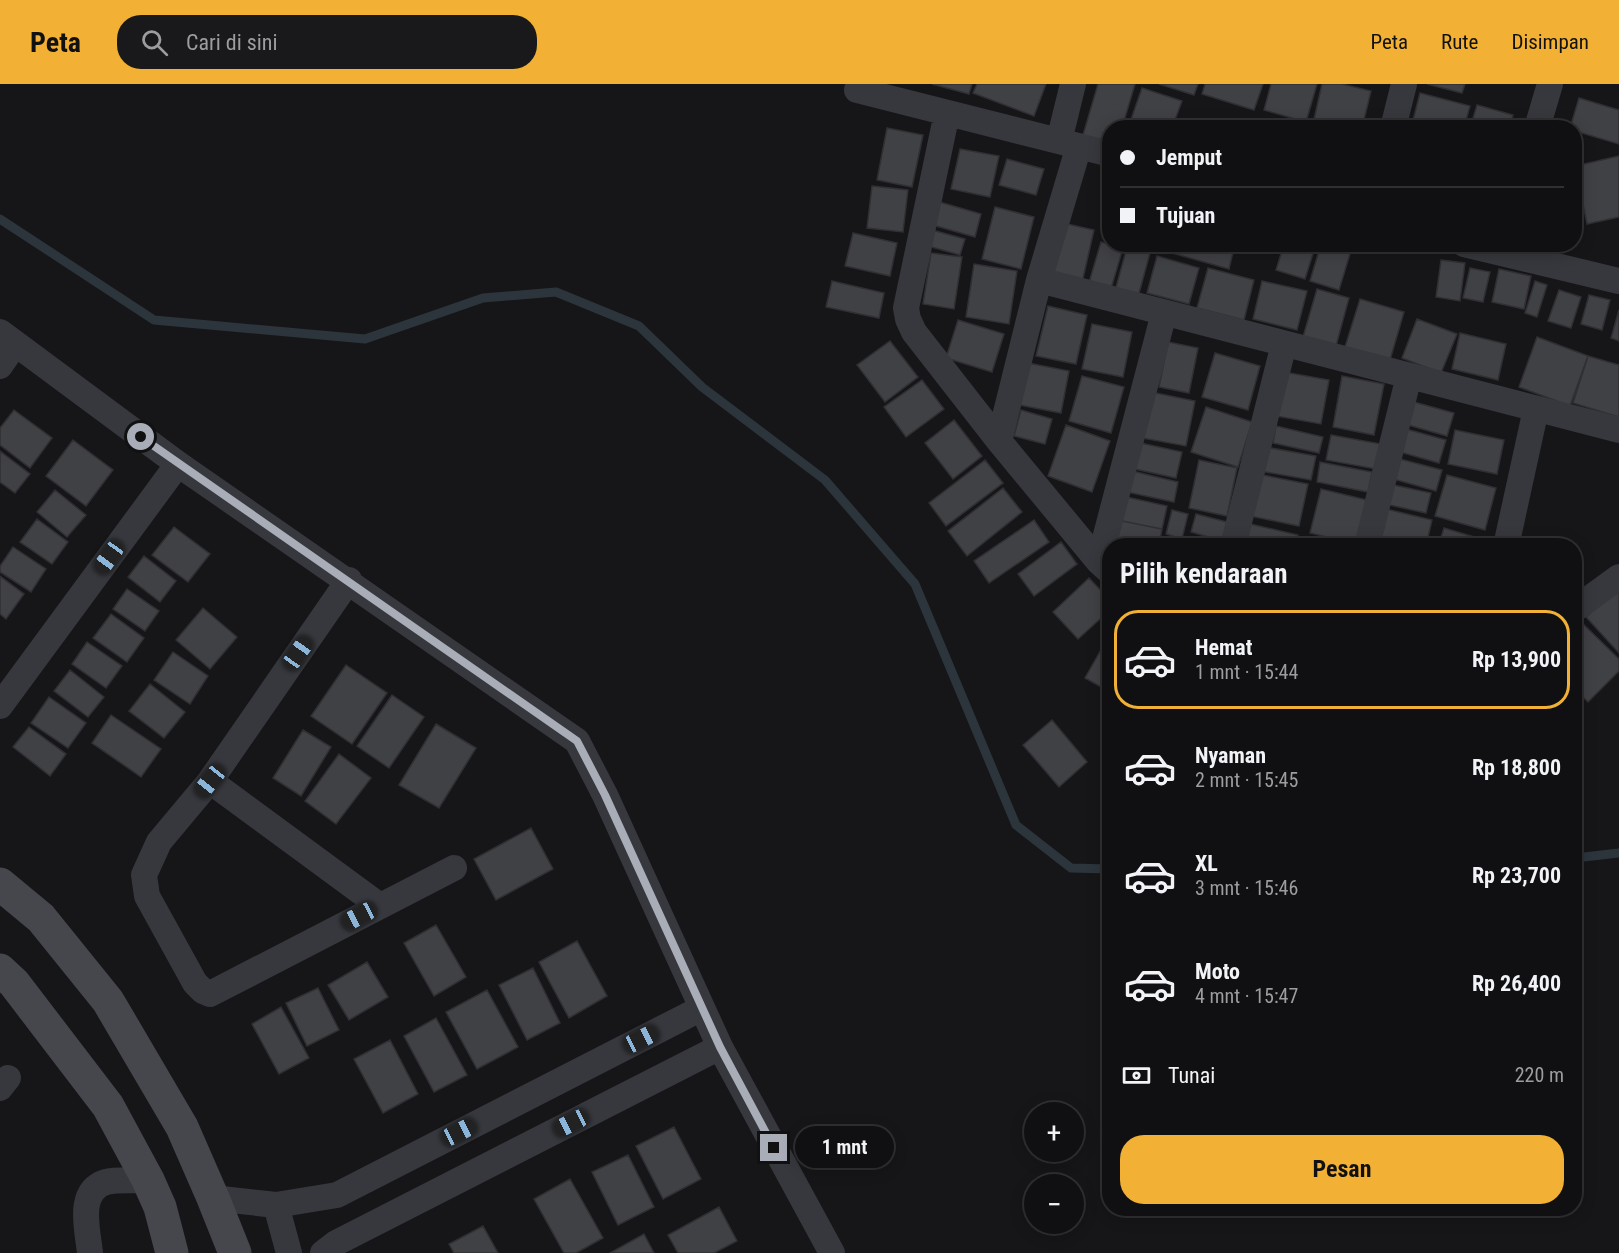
<!DOCTYPE html>
<html lang="id">
<meta charset="utf-8">
<style>
:root{--surface:#101012;--page:#19191b;--text:#f1f3f6;--muted:#9c9d9f;--line:#303032;--accent:#f2b134}
body{margin:0;font-family:"Roboto Condensed",sans-serif;background:var(--page);color:var(--text);height:100vh;display:flex;flex-direction:column;font-size:22px;white-space:nowrap}
*{box-sizing:border-box;margin:0}
p{font-size:20px;color:var(--muted)}
.icon{flex:none;width:33px;height:33px;fill:none;stroke:currentColor;stroke-width:2;stroke-linecap:round;stroke-linejoin:round}
.map{position:relative;flex:1;overflow:hidden}
.sheet{position:absolute;left:1102px;top:454px;width:480px;height:678px;display:flex;flex-direction:column;background:var(--surface);border-radius:24px;box-shadow:0 3px 15px #0003,0 0 0 2px var(--line)}
.sheet>*{flex:none}
.guide{position:absolute;left:1102px;top:36px;width:480px;height:132px;border-radius:24px;box-shadow:0 3px 15px #0003,0 0 0 2px var(--line);display:grid;align-content:center;height:132px;padding:0 18px;background:var(--surface)}
.controls{position:absolute;left:1024px;top:1018px;display:grid;gap:12px}
.controls a{display:grid;place-items:center;width:60px;height:60px;border-radius:50%;background:var(--surface);box-shadow:0 3px 15px #0003,0 0 0 2px var(--line);font-size:30px}
.end{position:absolute;width:27px;height:27px;margin:-14px;border:8px solid #a8adb8;background:#111;box-shadow:0 0 0 3px #111}
.from{border-radius:50%}
.bubble{position:absolute;height:42px;border-radius:21px;background:var(--surface);box-shadow:0 3px 15px #0003,0 0 0 2px var(--line);font-size:20px;font-weight:700;line-height:42px;text-align:center}
.car{position:absolute;width:18px;height:36px;margin:-18px -9px;border-radius:8px;box-shadow:0 0 4px 2px #0007;background:linear-gradient(#222 24%,#8ab4d8 0 40%,#222 0 76%,#8ab4d8 0 86%,#222 0)}
.guide b{display:flex;align-items:center;gap:21px;height:57px;font-size:22px}
.guide b+b{border-top:2px solid var(--line)}
.guide i{width:15px;height:15px;background:var(--text)}
ul{padding:0;list-style:none}
li{display:flex;align-items:center;gap:18px;height:99px;margin:0 12px 9px;padding:0 6px;border:3px solid transparent;border-radius:24px}
li div{flex:1}
li b{display:block;font-size:22px}
li em{font-style:normal;font-weight:700}
li.on{border-color:var(--accent)}
li>.icon{width:54px;height:54px;stroke-width:1.5}
h2{padding:0 18px;font-size:27px;line-height:72px}
.pay{display:flex;align-items:center;gap:15px;height:66px;padding:0 18px;font-size:22px}
.pay p{margin-inline-start:auto}
.cta{display:flex;gap:12px;margin-top:auto;padding:12px 18px}
.cta a{flex:1;height:69px;border-radius:24px;background:var(--accent);color:#111;font-size:24px;font-weight:700;line-height:69px;text-align:center}
header{display:flex;align-items:center;gap:36px;box-sizing:border-box;height:84px;padding:0 30px;background:var(--accent);color:#111}
header strong{font-size:28px}
nav{display:flex;gap:33px;margin-inline-start:auto;font-size:21px}
.search{width:420px;height:54px;background:var(--page);display:flex;align-items:center;gap:15px;box-sizing:border-box;padding:0 21px;border-radius:24px;color:var(--muted);font-size:22px}
.map>svg:first-child{display:block}
</style>
<header>
<strong>Peta</strong>
<div class="search"><svg class="icon" aria-label="search" viewBox="0 0 24 24"><circle cx="10" cy="10" r="6"/><path d="M15 15l6 6"/></svg>Cari di sini</div>
<nav><a>Peta</a><a>Rute</a><a>Disimpan</a></nav>
</header>
<div class="map">
<svg width="1619" height="1169" viewBox="0 0 1619 1169">
<rect width="100%" height="100%" fill="#161618"/>
<g fill="none" stroke-linecap="round" stroke-linejoin="round">
<!-- stream -->
<path stroke="#2c353c" stroke-width="9" d="M0,135L154,236L365,255L483,214L556,208L639,242L702,303L825,396L915,500L1016,741L1071,784L1110,785
M1575,774L1619,769"/>
</g>
<!-- building -->
<path fill="#404145" stroke="#303034" stroke-width="1.5" d="M932,0H972L969,10Z
M977,0H1046L1034,32L973,9Z
M1098,0H1135L1122,44H1110V59L1083,51Z
M1159,0H1198L1194,11Z
M1205,0H1263L1254,26L1202,10Z
M1271,0H1317L1306,38L1264,26Z
M1322,0H1342L1371,7L1362,44H1312Z
M1427,0H1465L1462,9Z
M1142,4L1182,17L1172,44H1128Z
M1420,9L1470,22L1464,44H1411Z
M1579,14L1619,26V60L1575,47V44H1570Z
M1477,21L1513,31L1510,44H1470Z
M887,44L923,51L912,103L877,96Z
M960,65L999,72L990,113L951,105Z
M1619,72V133L1587,140L1575,82Z
M1007,75L1044,85L1036,111L999,101Z
M872,102L908,106L903,148L867,144Z
M936,117L981,130L975,153L929,140Z
M995,123L1034,133L1021,185L982,175Z
M1063,139L1094,146L1081,203L1049,196Z
M932,146L965,155L960,171L928,162Z
M853,149L897,159L890,192L845,182Z
M1101,158L1123,164L1110,208L1088,202Z
M1175,160H1235L1229,185L1172,169Z
M1284,160H1316L1305,195L1276,186Z
M1321,160H1353L1339,206L1310,197Z
M1127,163L1150,169L1138,213L1115,207Z
M931,169L962,173L954,225L923,220Z
M1157,172L1199,184L1189,220L1147,209Z
M1441,176L1465,179L1460,217L1436,213Z
M974,180L1017,187L1009,240L966,233Z
M1208,184L1254,196L1244,236L1197,224Z
M1470,184L1490,188L1483,218L1463,214Z
M1499,185L1531,192L1524,225L1492,218Z
M832,197L884,209L879,234L826,223Z
M1262,197L1307,207L1297,246L1253,235Z
M1535,197L1547,201L1537,233L1525,229Z
M1317,205L1349,214L1336,262L1303,253Z
M1559,206L1581,213L1571,244L1548,237Z
M1589,211L1610,216L1602,246L1581,240Z
M1360,215L1404,228L1390,276L1345,263Z
M1048,222L1087,231L1076,280L1036,272Z
M1619,226V257L1611,254Z
M1417,235L1457,250L1441,289L1402,274Z
M958,236L1004,250L992,288L946,274Z
M1092,240L1132,248L1123,293L1082,285Z
M1460,249L1506,260L1498,296L1452,285Z
M1537,253L1588,272L1570,322L1519,303Z
M890,257L918,293L885,318L857,281Z
M1168,258L1198,264L1189,309L1159,303Z
M1215,269L1260,282L1248,326L1202,313Z
M1588,272L1619,281V333L1573,319Z
M1028,279L1069,287L1061,329L1019,321Z
M1284,288L1329,296L1321,340L1276,332Z
M1082,292L1124,303L1111,349L1069,337Z
M1342,292L1384,300L1374,351L1333,343Z
M922,296L944,325L906,353L884,323Z
M1151,308L1195,317L1186,362L1142,354Z
M1414,318L1454,329L1447,352L1408,341Z
M1206,323L1252,338L1238,383L1191,368Z
M14,326L52,354L30,384L0,361V344Z
M1021,326L1052,335L1045,360L1014,352Z
M954,336L982,372L953,395L925,359Z
M1066,341L1110,357L1092,408L1048,392Z
M1276,342L1323,353L1319,369L1273,359Z
M1406,345L1446,356L1439,379L1400,368Z
M1455,346L1504,356L1497,390L1448,380Z
M1331,351L1381,360L1376,385L1326,376Z
M73,356L113,386L86,422L46,392Z
M1136,358L1182,368L1176,394L1130,384Z
M1265,363L1316,372L1311,396L1260,387Z
M0,367L30,390L15,409L0,398Z
M1396,374L1442,386L1436,407L1390,394Z
M985,376L1003,399L946,442L929,419Z
M1199,376L1237,384L1227,432L1189,424Z
M1320,378L1372,388L1368,408L1317,398Z
M1132,387L1178,398L1174,418L1127,408Z
M1258,390L1308,400L1299,442L1250,432Z
M1447,391L1496,404L1485,446L1435,432Z
M1389,400L1431,409L1426,429L1385,420Z
M1003,404L1022,428L967,472L948,447Z
M1321,405L1367,416L1356,460L1310,449Z
M55,406L86,431L67,453L37,428Z
M1122,412L1167,422L1162,445L1117,436Z
M1386,425L1432,436L1426,462H1377Z
M1172,426L1188,430L1182,455L1166,450Z
M1196,430L1227,438L1222,457L1191,448Z
M37,435L68,458L52,480L20,458Z
M1034,436L1049,458L989,499L974,477Z
M1117,436L1162,445L1159,462H1110Z
M1250,440L1298,451L1295,462H1245Z
M174,443L210,470L188,498L152,471Z
M1444,444L1488,457L1487,462H1438Z
M1307,453L1353,462H1305Z
M1172,455L1220,461V462H1171Z
M1061,458L1077,480L1034,512L1018,490Z
M13,463L46,485L31,508L0,488V482Z
M144,472L176,497L160,518L128,493Z
M0,492L24,510L6,535L0,530Z
M1089,494L1110,516V526L1078,555L1053,528Z
M1617,504L1619,505V569L1586,533Z
M127,505L159,527L145,547L113,525Z
M203,524L237,553L210,585L176,556Z
M111,530L144,554L127,578L93,554Z
M1576,533L1619,575V587L1588,618L1575,605Z
M1110,550V608L1085,594Z
M87,558L122,582L106,604L72,580Z
M173,568L208,592L190,620L154,596Z
M346,581L387,609L352,660L311,632Z
M70,586L104,613L88,633L54,607Z
M150,600L185,628L164,654L129,627Z
M392,611L424,633L389,684L357,662Z
M49,613L86,639L68,664L31,639Z
M111,631L161,665L141,693L92,659Z
M1052,636L1087,678L1059,703L1023,661Z
M436,640L476,664L439,724L399,701Z
M29,643L66,670L50,692L13,663Z
M303,646L331,663L301,712L273,694Z
M339,670L371,694L336,740L305,717Z
M531,744L553,785L496,816L474,775Z
M436,841L466,893L434,912L404,859Z
M577,857L607,912L569,934L539,878Z
M367,878L388,913L349,936L328,901Z
M533,884L560,939L527,956L499,901Z
M318,904L339,946L307,962L286,919Z
M487,906L518,963L477,985L446,928Z
M281,923L309,974L279,990L252,940Z
M436,934L467,991L434,1008L404,952Z
M390,956L418,1010L383,1029L354,975Z
M674,1043L701,1095L663,1115L636,1062Z
M628,1071L654,1123L618,1141L592,1088Z
M570,1095L603,1154L576,1169H564L534,1115Z
M719,1123L737,1157L714,1169H678L668,1151Z
M483,1142L498,1169H454L449,1160Z
M644,1150L654,1169H610Z"/>
<g fill="none" stroke-linecap="round" stroke-linejoin="round">
<!-- street -->
<path stroke="#37383d" stroke-width="26" d="M857,6L1110,70
M947,29L906,224L908,235L914,248L999,357L1099,478L1110,488
M1393,44L1404,0
M1537,44L1550,0
M1059,57L1073,0
M1464,160L1619,197
M1039,196L1619,346
M0,248L178,380L577,657L605,711L720,963L832,1169
M0,282L15,260
M999,357L1039,196L1079,62
M1233,462L1284,260
M1367,462L1409,292
M1506,462L1536,325
M1099,478L1164,229
M349,496L210,697L159,758L144,791L147,812L195,899L203,907L210,910L454,784
M1575,525L1619,493
M0,622L178,380
M210,697L380,822
M0,1004L8,994
M213,1114L276,1121L337,1111L702,924
M276,1121L289,1169
M90,1169C88,1147 76,1107 106,1098C116,1095 137,1097 148,1096
M323,1169L336,1159L720,963"/>
<!-- secondary -->
<path stroke="#45474d" stroke-width="33" d="M0,800L41,834L108,917L182,1043L213,1114L235,1169
M0,886L14,899L108,1022L148,1096L160,1123L172,1169"/>
</g>
<g fill="none" stroke-linecap="round" stroke-linejoin="round">
<!-- route -->
<path stroke="#a8adb8" stroke-width="8" d="M141,353L577,657L605,711L720,963L774,1064"/>
</g>
</svg>
<div class="controls">
<a>+</a>
<a>−</a>
</div>
<i class="end from" style="left:141px;top:353px"></i>
<i class="end" style="left:774px;top:1064px"></i>
<div class="bubble" style="left:795px;top:1042px;width:99px">1 mnt</div>
<i class="car" style="left:109px;top:473px;rotate:216deg"></i>
<i class="car" style="left:298px;top:569px;rotate:35deg"></i>
<i class="car" style="left:210px;top:697px;rotate:219deg"></i>
<i class="car" style="left:359px;top:832px;rotate:242deg"></i>
<i class="car" style="left:641px;top:955px;rotate:63deg"></i>
<i class="car" style="left:571px;top:1039px;rotate:243deg"></i>
<i class="car" style="left:459px;top:1048px;rotate:63deg"></i>
<div class="guide">
<b><i class="from"></i>Jemput</b>
<b><i></i>Tujuan</b>
</div>
<section class="sheet">
<h2>Pilih kendaraan</h2>
<ul>
<li class="on"><svg class="icon" aria-label="car" viewBox="0 0 24 24"><path d="M5 17H2v-5l4-1 3-4h7l3 4 3 1v5h-3M9 17h6M6 11h13"/><circle cx="7" cy="17" r="2"/><circle cx="17" cy="17" r="2"/></svg><div><b>Hemat</b><p>1 mnt · 15:44</p></div><em>Rp 13,900</em></li>
<li><svg class="icon" aria-label="car" viewBox="0 0 24 24"><path d="M5 17H2v-5l4-1 3-4h7l3 4 3 1v5h-3M9 17h6M6 11h13"/><circle cx="7" cy="17" r="2"/><circle cx="17" cy="17" r="2"/></svg><div><b>Nyaman</b><p>2 mnt · 15:45</p></div><em>Rp 18,800</em></li>
<li><svg class="icon" aria-label="car" viewBox="0 0 24 24"><path d="M5 17H2v-5l4-1 3-4h7l3 4 3 1v5h-3M9 17h6M6 11h13"/><circle cx="7" cy="17" r="2"/><circle cx="17" cy="17" r="2"/></svg><div><b>XL</b><p>3 mnt · 15:46</p></div><em>Rp 23,700</em></li>
<li><svg class="icon" aria-label="car" viewBox="0 0 24 24"><path d="M5 17H2v-5l4-1 3-4h7l3 4 3 1v5h-3M9 17h6M6 11h13"/><circle cx="7" cy="17" r="2"/><circle cx="17" cy="17" r="2"/></svg><div><b>Moto</b><p>4 mnt · 15:47</p></div><em>Rp 26,400</em></li>
</ul>
<div class="pay"><svg class="icon" aria-label="cash" viewBox="0 0 24 24"><path d="M3 7h18v10H3z"/><circle cx="12" cy="12" r="2"/></svg>Tunai<p>220 m</p></div>
<div class="cta"><a>Pesan</a></div>
</section>
</div>
